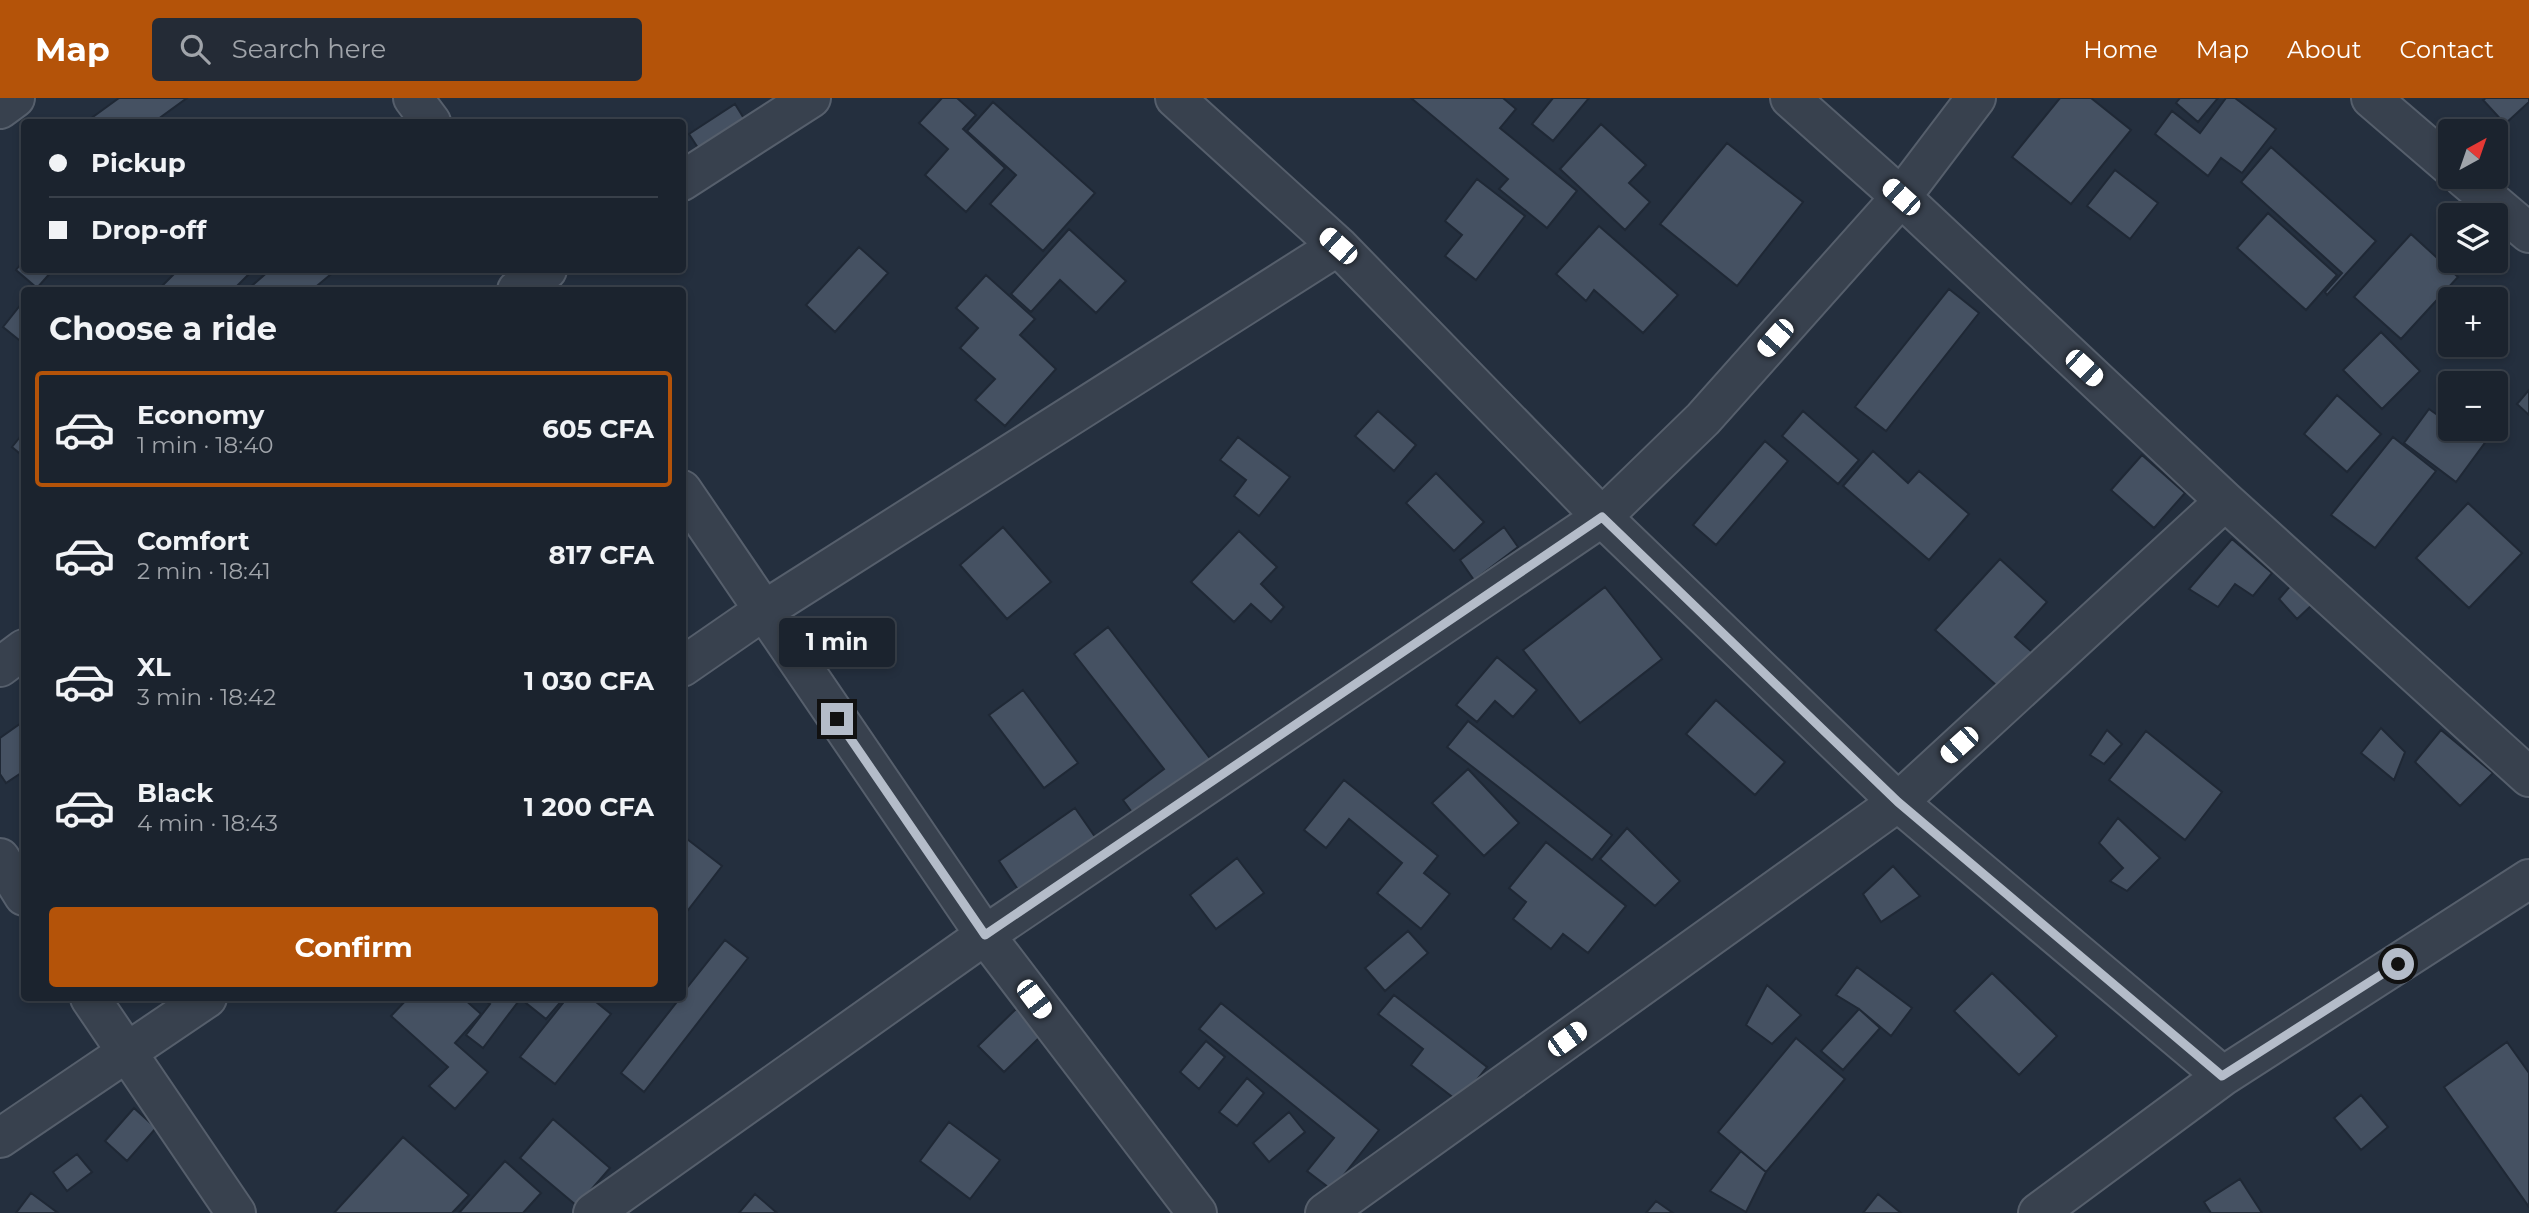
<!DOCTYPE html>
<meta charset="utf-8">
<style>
:root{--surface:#1b232e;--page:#242b36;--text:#f1f3f6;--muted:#a0a4aa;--line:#39404a;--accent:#b45309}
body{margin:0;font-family:Montserrat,sans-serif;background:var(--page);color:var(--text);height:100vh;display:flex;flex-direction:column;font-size:26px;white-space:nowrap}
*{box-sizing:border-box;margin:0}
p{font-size:23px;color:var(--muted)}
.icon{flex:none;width:38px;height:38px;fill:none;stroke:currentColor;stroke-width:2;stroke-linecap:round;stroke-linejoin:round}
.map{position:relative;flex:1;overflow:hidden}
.side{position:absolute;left:21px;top:189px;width:665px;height:714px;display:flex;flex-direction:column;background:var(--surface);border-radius:7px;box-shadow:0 4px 10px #0003,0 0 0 2px var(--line)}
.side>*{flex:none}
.hud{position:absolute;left:21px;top:21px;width:665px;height:154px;border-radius:7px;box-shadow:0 4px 10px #0003,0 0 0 2px var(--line);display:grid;align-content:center;height:154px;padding:0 28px;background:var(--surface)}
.needle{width:46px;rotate:40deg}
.controls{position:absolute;left:2438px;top:21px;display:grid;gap:14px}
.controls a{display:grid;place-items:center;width:70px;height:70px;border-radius:7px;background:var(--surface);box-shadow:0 4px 10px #0003,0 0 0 2px var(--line);font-size:35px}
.end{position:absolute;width:32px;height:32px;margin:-16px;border:9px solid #b4bcc9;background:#111;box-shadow:0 0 0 4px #111}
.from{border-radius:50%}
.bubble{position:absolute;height:49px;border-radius:7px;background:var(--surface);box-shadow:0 4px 10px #0003,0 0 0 2px var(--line);font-size:23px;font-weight:700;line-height:49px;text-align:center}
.car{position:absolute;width:21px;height:42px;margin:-21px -10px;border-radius:9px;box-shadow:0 0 5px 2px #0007;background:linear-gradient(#fff 24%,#345 0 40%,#fff 0 76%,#345 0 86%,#fff 0)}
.hud b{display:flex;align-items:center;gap:24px;height:66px;font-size:26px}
.hud b+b{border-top:2px solid var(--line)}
.hud i{width:18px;height:18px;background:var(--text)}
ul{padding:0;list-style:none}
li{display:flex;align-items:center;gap:21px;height:116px;margin:0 14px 10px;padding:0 14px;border:4px solid transparent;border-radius:7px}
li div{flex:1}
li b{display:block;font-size:26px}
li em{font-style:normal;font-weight:700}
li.current{border-color:var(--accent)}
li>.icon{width:63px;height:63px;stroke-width:1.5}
h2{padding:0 28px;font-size:32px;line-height:84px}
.action{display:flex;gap:14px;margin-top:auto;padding:14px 28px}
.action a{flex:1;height:80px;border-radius:7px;background:var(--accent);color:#fff;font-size:28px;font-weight:700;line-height:80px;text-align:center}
header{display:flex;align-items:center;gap:42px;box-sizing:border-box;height:98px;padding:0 35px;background:var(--accent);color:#fff}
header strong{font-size:33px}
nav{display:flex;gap:38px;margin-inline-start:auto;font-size:24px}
.search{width:490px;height:63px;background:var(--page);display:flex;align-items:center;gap:18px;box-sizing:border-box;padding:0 24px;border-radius:7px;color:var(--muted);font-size:26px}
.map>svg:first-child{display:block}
</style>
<header>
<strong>Map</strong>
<div class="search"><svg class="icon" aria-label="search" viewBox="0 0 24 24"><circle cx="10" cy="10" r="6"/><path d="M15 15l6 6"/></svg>Search here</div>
<nav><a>Home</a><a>Map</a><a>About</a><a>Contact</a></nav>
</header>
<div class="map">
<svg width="2529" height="1115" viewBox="0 0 2529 1115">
<rect width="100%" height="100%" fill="#242f3e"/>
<!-- building -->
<path fill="#455162" stroke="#1f2835" stroke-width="2" d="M119,0H187L154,24H86Z
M942,0H957L976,17L963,31L1005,70L966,114L925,77L948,51L919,25Z
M1411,0H1503L1516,11L1500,30L1577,93L1547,130L1499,91L1508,81Z
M1553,0H1589L1553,43L1532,26Z
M2060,0H2091L2131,32L2071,106L2012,59Z
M2180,0H2218L2198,24L2176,5Z
M2226,0H2235L2276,31L2242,75L2221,60L2208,78L2155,36L2172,13L2200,35Z
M2486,0H2529V4L2505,26L2483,2Z
M993,4L1095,95L1043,153L990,106L1016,77L967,33Z
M735,6L748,27L702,56L689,36Z
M1601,26L1646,67L1629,85L1650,104L1625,132L1560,71Z
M1727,45L1803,104L1737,188L1660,126Z
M2271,49L2376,143L2327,197L2325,194L2342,175L2241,84Z
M2115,72L2158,105L2130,141L2087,108Z
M1477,81L1525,118L1476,182L1445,158L1462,137L1445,123Z
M2268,115L2337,177L2306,212L2237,150Z
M1599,128L1678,197L1643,235L1594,192L1586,203L1556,176Z
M1069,131L1126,183L1096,215L1060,182L1031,214L1011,196Z
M2411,136L2458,179L2401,241L2354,199Z
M859,149L888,175L835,234L806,207Z
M24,162V172H53L37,190L16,172Z
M178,172H253L233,192H158Z
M270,172H336L312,192H247Z
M986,177L1035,221L1020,237L1056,271L1005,328L975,302L995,281L960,250L978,230L956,210Z
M1949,191L1979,215L1886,333L1855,309Z
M22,205L24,207V246L3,229Z
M2381,234L2420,273L2382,311L2343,272Z
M2529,292V317L2517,306Z
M2337,297L2381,336L2347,374L2304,336Z
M2429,311L2450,326V331H2495L2456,384L2404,345Z
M1378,313L1416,347L1394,373L1355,338Z
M1803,313L1859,362L1838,386L1782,338Z
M24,334V359L12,349Z
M1238,339L1290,379L1259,418L1234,398L1246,382L1220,362Z
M2393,339L2436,373L2375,450L2331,417Z
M1765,343L1788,363L1716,447L1693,427Z
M1873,353L1908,385L1919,373L1969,416L1929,462L1843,388Z
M2142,357L2185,395L2154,430L2111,392Z
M1436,375L1484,424L1454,453L1406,405Z
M2468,405L2522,455L2469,510L2416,460Z
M1003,429L1051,484L1007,521L960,467Z
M1504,429L1518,449L1474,482L1460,462Z
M1239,433L1277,469L1261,486L1284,509L1271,524L1251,506L1234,524L1191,484Z
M2232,441L2272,475L2253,498L2235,486L2218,509L2189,491Z
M2000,461L2047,504L2015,539L2040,561L2007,597L1935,532Z
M2292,486L2314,505L2297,521L2279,501Z
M1605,489L1662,561L1580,625L1523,552Z
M1108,529L1212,663L1137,721L1123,702L1164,671L1074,556Z
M1497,559L1537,592L1513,619L1495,603L1477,624L1456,607Z
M1023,592L1078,665L1044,690L989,617Z
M1716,602L1785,664L1755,697L1686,636Z
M24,623V673L6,685L0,676V640Z
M1468,623L1612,737L1592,762L1447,649Z
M2381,630L2405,654L2394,682L2361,655Z
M2107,632L2122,646L2104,666L2090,657Z
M2441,632L2493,675L2460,708L2415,664Z
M2146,633L2222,694L2185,742L2109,682Z
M1468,671L1519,725L1484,758L1432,705Z
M1344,682L1438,758L1424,775L1450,796L1421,831L1377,795L1402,765L1349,721L1326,750L1304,732Z
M1075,710L1100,746L1023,799L999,763Z
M2118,720L2160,760L2127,793L2110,783L2123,770L2099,745Z
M1627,730L1680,783L1655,808L1600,761Z
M687,741L722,768L685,816L682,815V747Z
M1546,744L1626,808L1588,855L1563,836L1551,851L1513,821L1526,804L1509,790Z
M1237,760L1264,795L1216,831L1190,797Z
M1893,768L1920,798L1881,824L1863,796Z
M1408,833L1428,855L1385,893L1365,870Z
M725,842L748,860L644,994L621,975L680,900H682V896Z
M1857,869L1912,910L1891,938L1859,911L1836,897Z
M1992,875L2057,938L2019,977L1954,913Z
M1767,887L1801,917L1772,946L1746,927Z
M1394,897L1487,969L1459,1004L1411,967L1423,951L1378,916Z
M408,900H463L481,916L455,945L488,974L455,1011L429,988L448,969L391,918Z
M481,900H521L483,950L466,937L490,906Z
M530,900H564L546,921L526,905Z
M567,900H591L611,916L555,986L520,959Z
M1221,905L1379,1032L1332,1092L1307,1073L1334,1040L1199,931Z
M1016,911L1042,937L1004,974L978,948Z
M1859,911L1880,930L1843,972L1821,953Z
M1796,940L1845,981L1766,1074L1718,1034Z
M1206,943L1225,959L1199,991L1180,974Z
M2507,944L2529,975V1109L2444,989Z
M1247,980L1264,995L1237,1028L1219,1014Z
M2361,997L2388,1029L2361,1052L2334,1020Z
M134,1010L156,1030L127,1063L105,1043Z
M1289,1014L1305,1034L1269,1064L1253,1045Z
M553,1021L610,1070L577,1108L520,1060Z
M949,1024L1000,1062L970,1101L920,1063Z
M403,1039L469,1097L452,1115H334Z
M1741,1053L1766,1074L1746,1114L1710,1093Z
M77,1056L92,1074L67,1093L53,1074Z
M505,1063L541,1095L523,1115H459Z
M2240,1081L2262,1115H2211L2204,1104Z
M31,1095L58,1115H16Z
M755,1096L777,1115H739Z
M1878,1096L1901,1115H1863Z
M1656,1103L1673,1115H1646Z"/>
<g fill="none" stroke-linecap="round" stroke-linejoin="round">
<defs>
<path id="minor" d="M413,0L431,24
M1175,0L1338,148L1602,419L1898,704L2223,978
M1790,0L1901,99L2225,403L2529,679
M2371,0L2450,68
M0,11L15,0
M2463,79L2529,135
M682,83L811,0
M517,192L547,172
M682,392L985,837L1197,1115
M0,569L24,551
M682,569L763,513L1338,148
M0,760L24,798
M90,900L236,1115
M0,1040L207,900
M593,1115L985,837L1602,419L1703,321L1901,99L1976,0
M1325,1115L1898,704L2225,403
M2038,1115L2223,978L2529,781"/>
</defs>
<!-- minor casing -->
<use href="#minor" stroke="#565f6c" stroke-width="42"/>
<!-- minor -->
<use href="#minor" stroke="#38414e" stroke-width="38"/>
</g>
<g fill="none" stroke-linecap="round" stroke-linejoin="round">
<!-- route -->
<path stroke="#b4bcc9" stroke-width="9" d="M837,621L985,837L1602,419L1898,704L2222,978L2398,866"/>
</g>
</svg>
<div class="controls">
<a><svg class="needle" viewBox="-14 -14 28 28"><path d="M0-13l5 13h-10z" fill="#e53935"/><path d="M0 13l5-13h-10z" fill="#a0a4aa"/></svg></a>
<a><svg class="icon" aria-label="layers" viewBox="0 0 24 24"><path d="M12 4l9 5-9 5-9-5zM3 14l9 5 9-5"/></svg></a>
<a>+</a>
<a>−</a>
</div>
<i class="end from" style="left:2398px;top:866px"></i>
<i class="end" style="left:837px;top:621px"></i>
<div class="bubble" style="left:779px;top:520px;width:116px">1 min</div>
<i class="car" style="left:1901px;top:99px;rotate:312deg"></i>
<i class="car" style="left:1338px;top:148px;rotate:312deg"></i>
<i class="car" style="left:1775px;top:240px;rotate:222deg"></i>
<i class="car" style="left:2084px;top:270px;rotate:133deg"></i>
<i class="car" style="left:1959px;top:647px;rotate:228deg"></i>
<i class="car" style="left:1034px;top:901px;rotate:143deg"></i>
<i class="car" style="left:1567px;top:941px;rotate:54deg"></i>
<div class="hud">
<b><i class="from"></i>Pickup</b>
<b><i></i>Drop-off</b>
</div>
<section class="side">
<h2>Choose a ride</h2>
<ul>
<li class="current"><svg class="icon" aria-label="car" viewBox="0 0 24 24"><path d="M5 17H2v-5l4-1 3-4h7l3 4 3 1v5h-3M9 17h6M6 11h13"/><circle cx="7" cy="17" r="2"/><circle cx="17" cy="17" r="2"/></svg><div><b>Economy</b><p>1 min · 18:40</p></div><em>605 CFA</em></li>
<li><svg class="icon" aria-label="car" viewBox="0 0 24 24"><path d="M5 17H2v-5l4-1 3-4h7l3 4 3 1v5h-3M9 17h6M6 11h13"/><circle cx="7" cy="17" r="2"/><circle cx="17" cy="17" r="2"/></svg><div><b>Comfort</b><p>2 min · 18:41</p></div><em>817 CFA</em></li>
<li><svg class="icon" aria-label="car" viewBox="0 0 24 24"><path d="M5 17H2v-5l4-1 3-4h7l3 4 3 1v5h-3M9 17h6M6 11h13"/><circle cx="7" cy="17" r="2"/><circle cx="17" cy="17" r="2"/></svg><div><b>XL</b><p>3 min · 18:42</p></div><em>1 030 CFA</em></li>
<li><svg class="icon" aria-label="car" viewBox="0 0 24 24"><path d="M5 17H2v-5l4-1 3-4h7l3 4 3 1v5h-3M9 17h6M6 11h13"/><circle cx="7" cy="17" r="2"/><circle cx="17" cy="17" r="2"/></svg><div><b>Black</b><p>4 min · 18:43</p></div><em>1 200 CFA</em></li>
</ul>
<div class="action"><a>Confirm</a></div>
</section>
</div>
